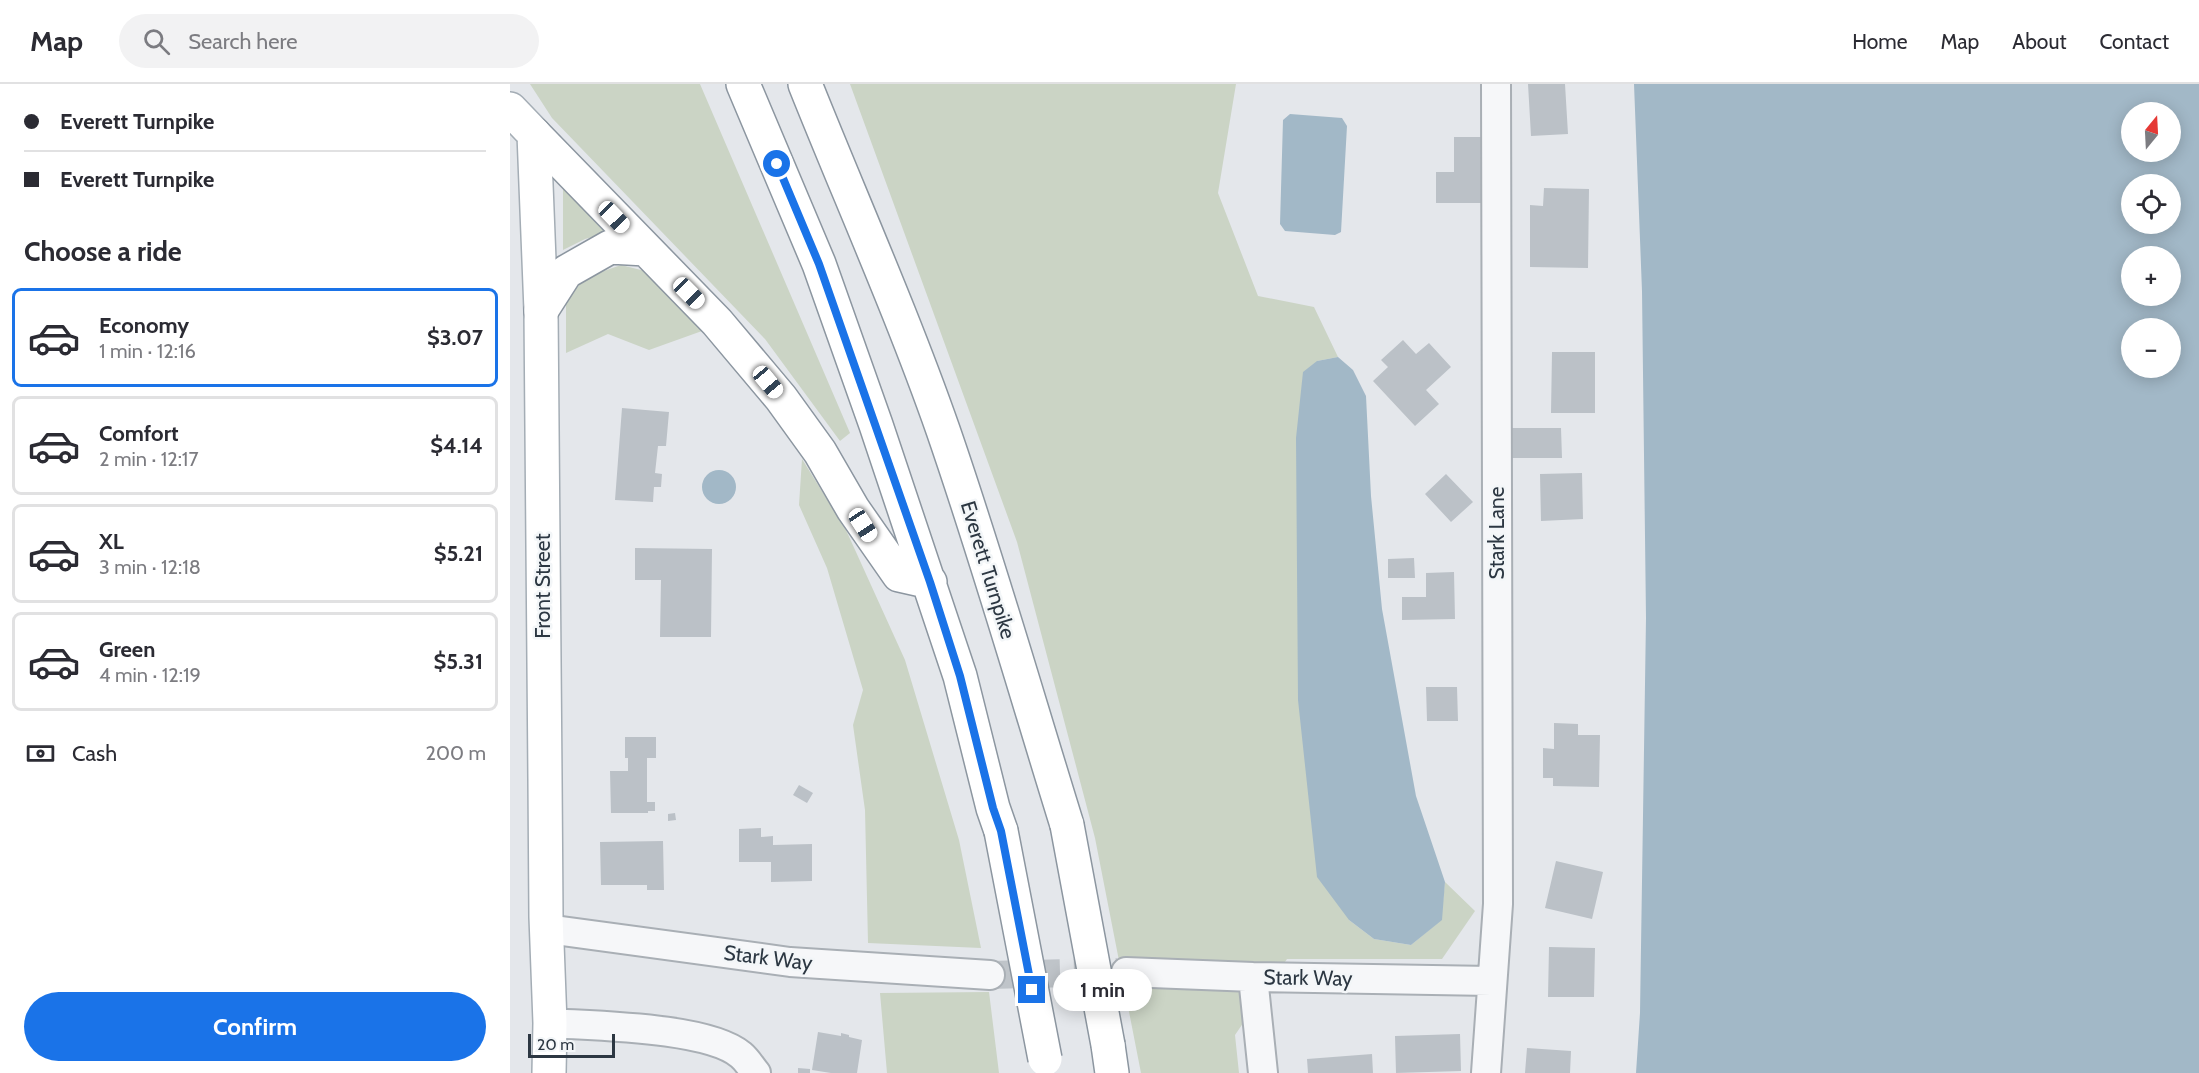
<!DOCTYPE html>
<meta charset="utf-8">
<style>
:root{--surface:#fff;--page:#f2f2f3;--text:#2b2b33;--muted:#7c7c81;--line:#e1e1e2;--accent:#1a73e8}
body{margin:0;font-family:Cabin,sans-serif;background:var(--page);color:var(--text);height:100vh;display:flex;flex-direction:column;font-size:22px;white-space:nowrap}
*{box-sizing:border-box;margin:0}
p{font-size:20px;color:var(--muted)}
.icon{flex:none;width:33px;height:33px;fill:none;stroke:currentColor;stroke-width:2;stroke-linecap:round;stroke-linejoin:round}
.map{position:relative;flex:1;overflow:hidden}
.side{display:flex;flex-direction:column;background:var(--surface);width:510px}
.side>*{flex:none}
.guide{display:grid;align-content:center;height:132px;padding:0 24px;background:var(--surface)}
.needle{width:39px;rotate:18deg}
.fabs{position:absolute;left:1611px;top:18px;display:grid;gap:12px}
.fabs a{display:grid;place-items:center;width:60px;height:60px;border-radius:50%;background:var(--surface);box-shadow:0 3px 15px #0003;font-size:30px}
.scale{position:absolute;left:18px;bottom:15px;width:87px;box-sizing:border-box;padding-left:6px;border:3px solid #2c3742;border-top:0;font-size:16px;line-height:21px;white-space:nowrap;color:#2c3742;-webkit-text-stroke:4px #f3f6f8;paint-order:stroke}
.end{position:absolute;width:27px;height:27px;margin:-14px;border:8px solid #1a73e8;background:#fff;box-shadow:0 0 0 3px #fff}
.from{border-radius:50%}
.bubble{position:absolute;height:42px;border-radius:21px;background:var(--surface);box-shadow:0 3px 15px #0003;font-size:20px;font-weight:700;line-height:42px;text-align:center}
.car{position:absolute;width:18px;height:36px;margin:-18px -9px;border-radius:8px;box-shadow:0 0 4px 2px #0007;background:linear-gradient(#fff 24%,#345 0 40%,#fff 0 76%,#345 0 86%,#fff 0)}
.guide b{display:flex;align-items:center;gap:21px;height:57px;font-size:22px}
.guide b+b{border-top:2px solid var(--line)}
.guide i{width:15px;height:15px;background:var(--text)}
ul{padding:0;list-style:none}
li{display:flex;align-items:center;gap:18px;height:99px;margin:0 12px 9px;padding:0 12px;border:3px solid var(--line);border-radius:9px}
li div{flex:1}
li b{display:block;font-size:22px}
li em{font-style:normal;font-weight:700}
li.selected{border-color:var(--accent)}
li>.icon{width:54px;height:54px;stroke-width:1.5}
h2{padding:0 24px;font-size:27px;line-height:72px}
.pay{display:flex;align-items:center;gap:15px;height:66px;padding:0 24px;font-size:22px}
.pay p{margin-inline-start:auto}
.primary-button{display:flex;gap:12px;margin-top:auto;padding:12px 24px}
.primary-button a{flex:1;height:69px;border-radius:36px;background:var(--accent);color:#fff;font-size:24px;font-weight:700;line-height:69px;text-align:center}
header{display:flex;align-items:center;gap:36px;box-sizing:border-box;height:84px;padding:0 30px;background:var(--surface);border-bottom:2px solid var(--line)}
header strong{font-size:28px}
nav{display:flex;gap:33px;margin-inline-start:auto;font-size:21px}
.search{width:420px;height:54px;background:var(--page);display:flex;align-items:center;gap:15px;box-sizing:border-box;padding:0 21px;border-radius:33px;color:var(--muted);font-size:22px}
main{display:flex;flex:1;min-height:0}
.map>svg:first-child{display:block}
</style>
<header>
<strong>Map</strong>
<div class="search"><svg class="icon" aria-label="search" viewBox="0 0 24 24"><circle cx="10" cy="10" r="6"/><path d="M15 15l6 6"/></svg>Search here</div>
<nav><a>Home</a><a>Map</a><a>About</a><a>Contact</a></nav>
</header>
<main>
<section class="side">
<div class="guide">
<b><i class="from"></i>Everett Turnpike</b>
<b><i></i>Everett Turnpike</b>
</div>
<h2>Choose a ride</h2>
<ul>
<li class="selected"><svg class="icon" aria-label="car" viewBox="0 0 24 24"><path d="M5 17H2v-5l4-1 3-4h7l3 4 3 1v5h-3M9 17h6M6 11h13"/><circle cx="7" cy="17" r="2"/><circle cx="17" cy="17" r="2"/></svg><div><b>Economy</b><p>1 min · 12:16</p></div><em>$3.07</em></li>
<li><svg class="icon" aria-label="car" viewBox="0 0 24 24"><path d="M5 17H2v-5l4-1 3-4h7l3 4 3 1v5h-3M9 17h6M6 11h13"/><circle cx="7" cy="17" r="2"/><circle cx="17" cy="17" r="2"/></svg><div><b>Comfort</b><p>2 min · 12:17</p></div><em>$4.14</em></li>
<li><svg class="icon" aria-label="car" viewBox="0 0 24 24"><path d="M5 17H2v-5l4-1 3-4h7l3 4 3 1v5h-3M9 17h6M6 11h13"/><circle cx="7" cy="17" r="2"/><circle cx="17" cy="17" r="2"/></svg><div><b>XL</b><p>3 min · 12:18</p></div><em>$5.21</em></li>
<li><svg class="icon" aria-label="car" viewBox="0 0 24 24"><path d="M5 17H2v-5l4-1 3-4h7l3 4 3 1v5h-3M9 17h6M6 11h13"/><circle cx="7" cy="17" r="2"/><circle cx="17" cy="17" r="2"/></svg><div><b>Green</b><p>4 min · 12:19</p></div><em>$5.31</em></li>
</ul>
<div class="pay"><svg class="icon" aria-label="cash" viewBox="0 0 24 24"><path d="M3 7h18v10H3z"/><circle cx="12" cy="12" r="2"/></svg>Cash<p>200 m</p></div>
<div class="primary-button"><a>Confirm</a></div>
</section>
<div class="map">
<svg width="1689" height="989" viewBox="0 0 1689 989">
<rect width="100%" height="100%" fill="#e4e7eb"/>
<!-- green -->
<path fill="#cbd4c5" d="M20,0H190L340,349L330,357L255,255L42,34Z
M340,0H726L708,109L748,212L804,223L828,273L807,277L839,836L864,855L901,861L931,836L935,798L965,827L932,875H777L725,951L729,989H631L585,754L507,458Z
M53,97L105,147L75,155L53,166Z
M111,181L143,189L192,247L139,266L98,250L56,269V219L74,194Z
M292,375L336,446L395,576L449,756L471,864L358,859L355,726L343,641L353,606L317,484L289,421Z
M479,908L489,989H377L370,909Z"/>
<!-- water -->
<path fill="#a2b8c7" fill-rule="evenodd" d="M1124,0H1689V989H1126L1130,929L1136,534L1132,207ZM1660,28V68H1622V28ZM1660,100V140H1622V100ZM1622,172H1660V212H1622ZM1622,244H1660V284H1622Z
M780,30L832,34L837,42L831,148L825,151L775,147L770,140L773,36Z
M828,273L843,286L856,312L861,412L872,525L906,712L935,798L932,836L901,861L864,855L839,836L807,793L788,616L786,354L793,288L807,277Z
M192 403a17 17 0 1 1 34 0a17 17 0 1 1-34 0Z"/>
<!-- building -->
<path fill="#bbc1c7" d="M1018,0H1055L1058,50L1021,52Z
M944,53H972V119H926V88H944Z
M1034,104L1079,105L1078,184L1020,183V121L1033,122Z
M893,256L906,270L919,259L941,283L916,306L929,320L905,342L863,297L878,283L871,276Z
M1042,268H1085V329H1041Z
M112,324L159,328L156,362H148L145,389L152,390L151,403H144L143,418L105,416Z
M997,344H1051L1052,374H998Z
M1072,389L1073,435L1031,437L1030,390Z
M936,390L963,418L941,438L915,410Z
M125,464L202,465L201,553H150L151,496H125Z
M904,474L905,494H878V475Z
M944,488L945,535L892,536V513H916V489Z
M916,603H947L948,637H917Z
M1044,639L1068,640V651H1090L1089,703L1043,702V694H1033V664L1044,665Z
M115,653H146V674H137V718H145V727H138V729H101L100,687H118V674H115Z
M289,701L303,709L297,719L283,711Z
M165,729L166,736L158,737V730Z
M251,744V753L263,752V761L302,760V797L261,798V778H229V745Z
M153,757L154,806H137V801H91L90,758Z
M1046,777L1093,788L1082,835L1035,824Z
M1039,863L1085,864L1084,913H1038Z
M308,948L331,952V949L339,951V953L352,956L347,989H321L302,986Z
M950,950L951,987L886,989L885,952Z
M1017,964L1061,967L1060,989H1015Z
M862,970L863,989H798L797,975Z
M288,984L300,985V989H288Z"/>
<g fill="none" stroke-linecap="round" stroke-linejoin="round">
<!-- minor-tunnel -->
<path stroke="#bfc4c9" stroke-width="28" stroke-dasharray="28 14" stroke-linecap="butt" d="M480,891L607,888"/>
<defs>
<path id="minor" d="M37,845L280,878L480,891
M616,888L743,893L981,897
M743,893L753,989
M40,939C85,942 198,943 231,971C237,976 241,983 246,989
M976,989L988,820L986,0"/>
<path id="major" d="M0,25L24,50L31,227L35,695L36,833L40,939L39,989"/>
<path id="highway" d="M233,0L309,180L366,341L450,592L483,724L491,747
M295,0C341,115 392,229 433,346C478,476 516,609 557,741
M24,50L207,238L271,314L310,368L343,425L389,491L420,498
M31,227L56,188L100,163L136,165
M598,961L602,989"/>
</defs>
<!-- minor casing -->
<use href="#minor" stroke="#a9afb5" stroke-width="32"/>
<!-- major casing -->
<use href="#major" stroke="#a4adb5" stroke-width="36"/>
<!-- highway casing -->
<use href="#highway" stroke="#8c96a0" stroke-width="36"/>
<!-- minor -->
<use href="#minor" stroke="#f6f7f9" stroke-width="28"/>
<!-- major -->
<use href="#major" stroke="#fff" stroke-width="33"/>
<!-- highway -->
<use href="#highway" stroke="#fff" stroke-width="33"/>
<defs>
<path id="highway-bridge" d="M557,741L598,961
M491,747L535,975"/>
</defs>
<!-- highway-bridge casing -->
<use href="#highway-bridge" stroke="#8c96a0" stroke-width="36" stroke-linecap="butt"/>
<!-- highway-bridge -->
<use href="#highway-bridge" stroke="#fff" stroke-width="33"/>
</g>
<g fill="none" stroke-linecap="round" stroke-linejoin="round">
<!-- route -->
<path stroke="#1a73e8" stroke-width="8" d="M267,80L309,180L420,498L450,592L483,724L491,747L522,906"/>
</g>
<g text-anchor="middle" stroke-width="5" stroke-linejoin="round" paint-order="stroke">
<!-- street labels -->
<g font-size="21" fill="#2c3742" stroke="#f3f6f8">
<text transform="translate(987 449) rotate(-90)" y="7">Stark Lane</text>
<text transform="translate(478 486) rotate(73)" y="7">Everett Turnpike</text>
<text transform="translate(33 502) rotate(-90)" y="7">Front Street</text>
<text transform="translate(258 874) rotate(7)" y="7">Stark Way</text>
<text transform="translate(798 894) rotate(1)" y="7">Stark Way</text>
</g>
</g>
</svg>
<div class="fabs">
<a><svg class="needle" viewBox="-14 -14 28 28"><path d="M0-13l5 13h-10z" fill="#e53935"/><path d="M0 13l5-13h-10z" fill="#7c7c81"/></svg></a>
<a><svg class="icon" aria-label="locate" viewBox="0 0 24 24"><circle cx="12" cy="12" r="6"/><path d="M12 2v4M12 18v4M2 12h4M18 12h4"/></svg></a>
<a>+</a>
<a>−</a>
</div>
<div class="scale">20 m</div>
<i class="end from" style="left:267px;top:80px"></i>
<i class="end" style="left:522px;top:906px"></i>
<div class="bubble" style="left:543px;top:885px;width:99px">1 min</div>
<i class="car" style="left:104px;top:133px;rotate:136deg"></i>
<i class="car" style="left:179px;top:209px;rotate:135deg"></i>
<i class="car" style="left:258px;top:298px;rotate:140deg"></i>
<i class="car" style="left:353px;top:441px;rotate:147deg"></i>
</div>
</main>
